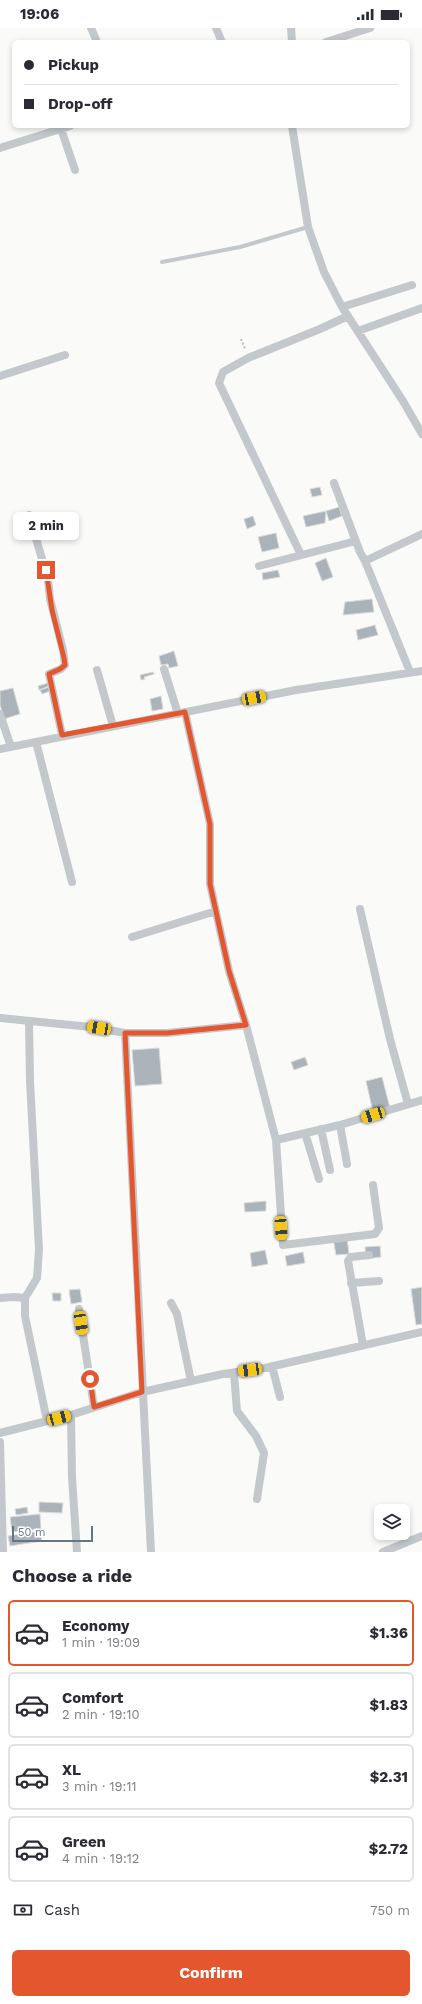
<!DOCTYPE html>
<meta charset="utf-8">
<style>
:root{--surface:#fff;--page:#f2f2f3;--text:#2b2b33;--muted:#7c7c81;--line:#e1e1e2;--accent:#e4572e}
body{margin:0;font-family:"Work Sans",sans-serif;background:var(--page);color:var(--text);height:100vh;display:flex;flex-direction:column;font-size:15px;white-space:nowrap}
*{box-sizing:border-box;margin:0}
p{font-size:13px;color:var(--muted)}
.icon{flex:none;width:22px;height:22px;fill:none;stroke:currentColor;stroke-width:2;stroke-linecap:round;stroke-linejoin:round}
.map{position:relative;height:1524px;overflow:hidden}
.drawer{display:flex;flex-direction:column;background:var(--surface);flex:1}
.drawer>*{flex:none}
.banner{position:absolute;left:12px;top:12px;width:398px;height:88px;border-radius:6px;box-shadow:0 2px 6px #0003;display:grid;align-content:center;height:88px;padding:0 12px;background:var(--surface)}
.buttons{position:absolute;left:374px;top:1476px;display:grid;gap:8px}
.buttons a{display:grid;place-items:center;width:36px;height:36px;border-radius:6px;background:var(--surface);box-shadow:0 2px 6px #0003;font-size:20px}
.scale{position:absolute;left:12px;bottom:10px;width:81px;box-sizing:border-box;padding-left:4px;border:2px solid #657683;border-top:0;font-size:11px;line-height:14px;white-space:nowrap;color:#657683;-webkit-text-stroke:3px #fff;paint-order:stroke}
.end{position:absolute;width:18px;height:18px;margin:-9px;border:5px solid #e4572e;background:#fff;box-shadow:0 0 0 2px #fff}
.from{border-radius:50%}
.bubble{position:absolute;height:28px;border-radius:6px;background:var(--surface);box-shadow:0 2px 6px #0003;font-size:13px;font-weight:700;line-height:28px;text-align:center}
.car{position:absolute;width:12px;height:24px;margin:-12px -6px;border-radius:5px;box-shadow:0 0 3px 1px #0007;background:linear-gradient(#f5c518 24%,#345 0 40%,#f5c518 0 76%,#345 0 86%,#f5c518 0)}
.banner b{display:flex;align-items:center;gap:14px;height:38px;font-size:15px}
.banner b+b{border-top:1px solid var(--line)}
.banner i{width:10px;height:10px;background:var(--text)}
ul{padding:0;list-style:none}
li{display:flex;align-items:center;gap:12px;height:66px;margin:0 8px 6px;padding:0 4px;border:2px solid var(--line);border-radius:6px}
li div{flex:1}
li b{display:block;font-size:15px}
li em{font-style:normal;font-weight:700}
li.active{border-color:var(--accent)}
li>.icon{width:36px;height:36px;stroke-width:1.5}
h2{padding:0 12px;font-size:18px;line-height:48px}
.pay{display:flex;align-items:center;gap:10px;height:44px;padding:0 12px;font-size:15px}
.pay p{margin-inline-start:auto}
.cta{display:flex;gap:8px;margin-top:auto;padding:8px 12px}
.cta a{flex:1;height:46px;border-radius:6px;background:var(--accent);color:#fff;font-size:16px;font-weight:700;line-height:46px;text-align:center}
.status{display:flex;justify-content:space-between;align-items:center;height:28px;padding:0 20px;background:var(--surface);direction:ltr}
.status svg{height:11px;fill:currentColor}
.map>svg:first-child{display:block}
</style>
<div class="status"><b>19:06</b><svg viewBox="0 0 49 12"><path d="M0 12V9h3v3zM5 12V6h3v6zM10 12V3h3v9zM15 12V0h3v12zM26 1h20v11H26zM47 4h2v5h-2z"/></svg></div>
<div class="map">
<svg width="422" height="1524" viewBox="0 0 422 1524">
<rect width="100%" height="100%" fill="#fafaf8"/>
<!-- building -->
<path fill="#aab3b9" stroke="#dcdcda" d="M320,459L322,467L312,469L310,461Z
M339,479L342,488L329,493L326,483Z
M326,483L325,495L306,499L303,488Z
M253,488L256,497L247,501L244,491Z
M276,505L279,520L262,524L258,509Z
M326,530L333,549L322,553L315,535Z
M278,542L280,549L263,552L262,545Z
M372,571L374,584L343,587L345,574Z
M375,597L378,607L358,612L356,602Z
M174,623L178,638L169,640L168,636L161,637L159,628Z
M153,644L154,646L144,649L145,651L141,652L140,647Z
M48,655L49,658L39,662L38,658Z
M49,659L50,663L42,666L40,662Z
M13,660L20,686L4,691L0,677V663Z
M161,668L163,681L152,683L150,671Z
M159,1020L162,1056L135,1058L132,1022Z
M305,1029L308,1037L294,1042L291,1034Z
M382,1049L390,1080L373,1084L366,1053Z
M266,1173V1183L245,1184L244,1175Z
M347,1209L349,1226L336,1227L333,1210Z
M380,1218L381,1229L366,1231L365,1219Z
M265,1222L268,1236L252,1239L250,1225Z
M303,1224L305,1235L287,1238L285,1228Z
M422,1259V1296L416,1297L411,1261Z
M80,1261L82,1274L71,1276L69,1262Z
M52,1265H61V1273H53Z
M39,1474L63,1475L62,1485L39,1484Z
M27,1479L28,1485L16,1487L15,1481Z
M40,1486L41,1501L12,1504L10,1489Z
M40,1503L42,1513L10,1518L8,1508Z"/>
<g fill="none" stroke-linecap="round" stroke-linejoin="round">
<!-- path -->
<path stroke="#bbbfc2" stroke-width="2" stroke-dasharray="2 2" stroke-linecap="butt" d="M241,311L245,321"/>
<!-- lane -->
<path stroke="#c3c8cc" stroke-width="4" d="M162,234L240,219L308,199"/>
<!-- street -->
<path stroke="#c3c8cc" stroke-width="8" d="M91,0L97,14
M216,0L222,14
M291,0L292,14
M326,14L370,0
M292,98L308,199L324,244L342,279L403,373L422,406
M61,101L75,142
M0,120L70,98
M342,279L412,257
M358,303L422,280
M0,348L65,327
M334,455L360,524L365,533L410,644
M29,487L48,551L50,571L63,622L65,637L61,641L49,646L62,707
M301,527L219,355L223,344L248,330L320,301L348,288
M365,533L422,506
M259,538L356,513
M164,641L178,686
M97,642L113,698
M185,684L210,796V856L229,943L246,997L276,1112L283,1217L375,1206L379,1200L373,1157
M0,686L11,719
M36,714L72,854
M0,721L296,662L422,643
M360,881L390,1011L408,1076
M132,909L216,883
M0,990L91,999L125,1005H167L246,997
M29,994L30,1053L39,1222L37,1250L25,1270V1288L47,1393
M125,1005L151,1524
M340,1097L347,1136
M321,1101L330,1142
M305,1105L319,1151
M276,1112L340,1097L422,1072
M351,1255L379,1253
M0,1270L14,1269L25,1270
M171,1275L177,1286L191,1353
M79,1281L94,1379
M363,1317L348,1233L351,1229L369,1227
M272,1338L280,1369
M234,1345L237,1383L256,1408L264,1425L257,1471
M71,1387L72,1449L77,1524
M0,1405L71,1387L142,1364L223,1346L265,1340L422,1304
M0,1414L3,1524
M383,1524L422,1508"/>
</g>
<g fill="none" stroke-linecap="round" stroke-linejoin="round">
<!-- route -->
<path stroke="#e4572e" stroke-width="5" d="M46,542L52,582L64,630L65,637L60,641L49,646L62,707L185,684L210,796V856L229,943L246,997L167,1005H125L142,1364L94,1379L90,1351"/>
</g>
</svg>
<div class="buttons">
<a><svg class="icon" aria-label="layers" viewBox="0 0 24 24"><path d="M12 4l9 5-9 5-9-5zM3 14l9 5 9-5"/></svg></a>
</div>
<div class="scale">50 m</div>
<i class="end from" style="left:90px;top:1351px"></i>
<i class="end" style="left:46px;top:542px"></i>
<div class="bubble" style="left:13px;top:484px;width:66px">2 min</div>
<i class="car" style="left:254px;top:670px;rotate:79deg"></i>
<i class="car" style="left:99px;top:1000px;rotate:280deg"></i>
<i class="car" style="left:373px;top:1087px;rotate:253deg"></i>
<i class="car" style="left:281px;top:1200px;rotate:176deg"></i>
<i class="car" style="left:81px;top:1295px;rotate:171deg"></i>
<i class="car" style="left:250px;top:1342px;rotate:262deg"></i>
<i class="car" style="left:59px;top:1390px;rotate:75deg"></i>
<div class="banner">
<b><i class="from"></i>Pickup</b>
<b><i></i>Drop-off</b>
</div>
</div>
<section class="drawer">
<h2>Choose a ride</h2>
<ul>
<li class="active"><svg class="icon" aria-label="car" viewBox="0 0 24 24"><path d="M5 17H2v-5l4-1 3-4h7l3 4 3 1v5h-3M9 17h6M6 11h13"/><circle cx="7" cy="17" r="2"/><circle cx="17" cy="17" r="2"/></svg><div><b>Economy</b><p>1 min · 19:09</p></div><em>$1.36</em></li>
<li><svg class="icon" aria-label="car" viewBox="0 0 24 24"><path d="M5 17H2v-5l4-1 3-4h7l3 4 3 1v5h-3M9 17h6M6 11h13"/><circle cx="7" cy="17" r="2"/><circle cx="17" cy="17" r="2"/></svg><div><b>Comfort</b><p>2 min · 19:10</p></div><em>$1.83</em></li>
<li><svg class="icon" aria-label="car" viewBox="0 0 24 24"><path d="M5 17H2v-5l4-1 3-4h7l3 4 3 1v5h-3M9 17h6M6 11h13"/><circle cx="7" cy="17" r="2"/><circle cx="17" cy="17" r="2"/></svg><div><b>XL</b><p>3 min · 19:11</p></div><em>$2.31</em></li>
<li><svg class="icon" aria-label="car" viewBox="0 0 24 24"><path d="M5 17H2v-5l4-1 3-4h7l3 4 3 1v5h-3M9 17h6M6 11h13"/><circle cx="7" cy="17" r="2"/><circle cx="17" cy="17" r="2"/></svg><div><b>Green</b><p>4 min · 19:12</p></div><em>$2.72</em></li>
</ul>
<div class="pay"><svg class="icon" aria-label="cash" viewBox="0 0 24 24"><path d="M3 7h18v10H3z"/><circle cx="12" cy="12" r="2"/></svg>Cash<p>750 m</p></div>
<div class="cta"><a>Confirm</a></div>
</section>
